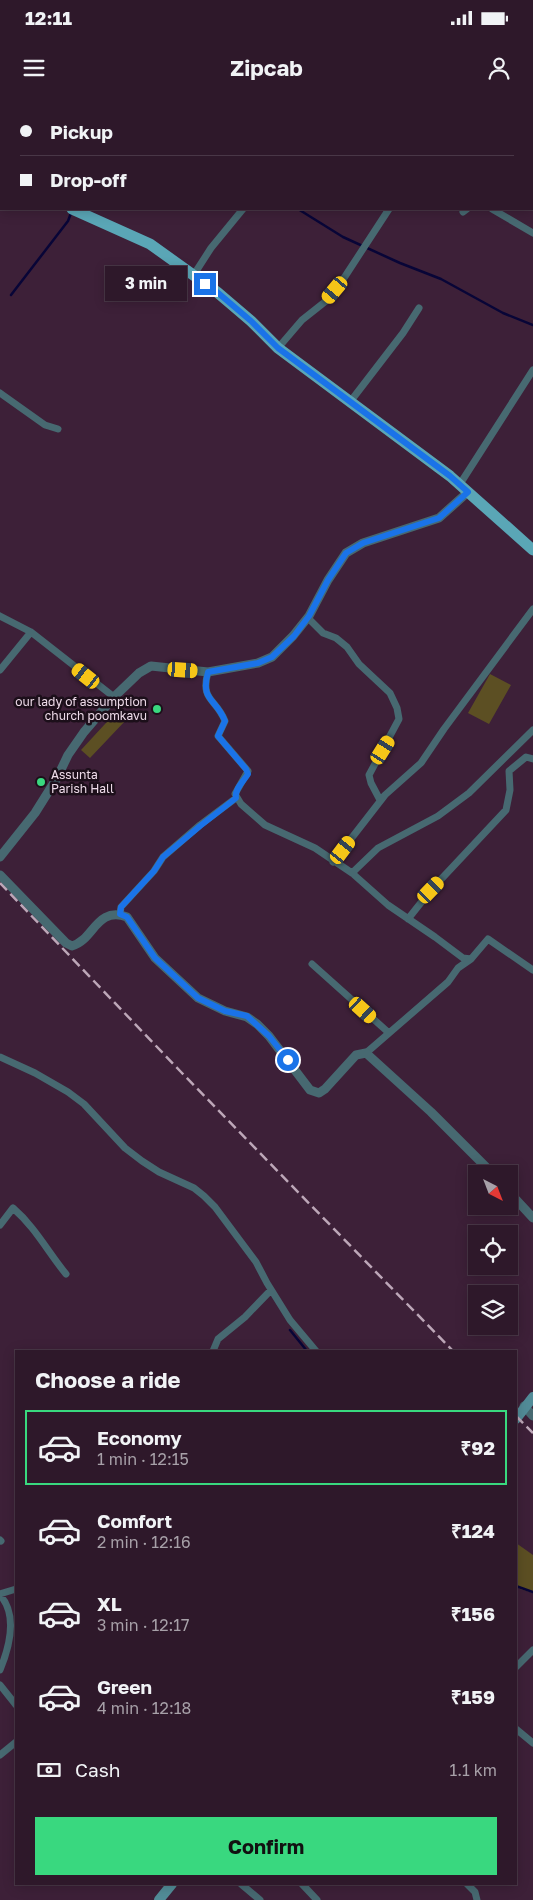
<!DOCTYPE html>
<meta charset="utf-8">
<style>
:root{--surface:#2e182a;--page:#362132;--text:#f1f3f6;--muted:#a7a0a8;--line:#493747;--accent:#39d87f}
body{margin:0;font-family:"Golos Text",sans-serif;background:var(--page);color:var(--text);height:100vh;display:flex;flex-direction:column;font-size:19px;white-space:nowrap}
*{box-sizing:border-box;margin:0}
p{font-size:16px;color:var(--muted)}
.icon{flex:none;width:28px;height:28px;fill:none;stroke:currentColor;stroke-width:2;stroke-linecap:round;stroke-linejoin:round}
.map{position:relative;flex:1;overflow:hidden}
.panel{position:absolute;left:15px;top:1250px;width:502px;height:535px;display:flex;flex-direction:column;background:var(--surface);border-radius:0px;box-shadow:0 2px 12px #0003,0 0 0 1px var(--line)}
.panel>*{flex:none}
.hud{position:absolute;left:0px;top:0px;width:534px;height:110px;box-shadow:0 2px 12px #0003,0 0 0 1px var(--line);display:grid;align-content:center;height:110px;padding:0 20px;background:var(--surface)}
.needle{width:32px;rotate:138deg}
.buttons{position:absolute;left:468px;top:1065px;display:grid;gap:10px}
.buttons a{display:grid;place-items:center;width:50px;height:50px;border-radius:0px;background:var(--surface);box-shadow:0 2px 12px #0003,0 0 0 1px var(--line);font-size:25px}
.end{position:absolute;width:22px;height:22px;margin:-11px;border:6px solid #1a73e8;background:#fff;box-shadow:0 0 0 2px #fff}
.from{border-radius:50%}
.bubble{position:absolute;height:35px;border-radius:0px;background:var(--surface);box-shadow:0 2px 12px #0003,0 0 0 1px var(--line);font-size:16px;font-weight:700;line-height:35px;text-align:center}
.car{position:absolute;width:15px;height:30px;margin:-15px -8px;border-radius:6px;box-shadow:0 0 4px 1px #0007;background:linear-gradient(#f5c518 24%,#345 0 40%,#f5c518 0 76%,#345 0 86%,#f5c518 0)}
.hud b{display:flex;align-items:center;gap:18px;height:48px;font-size:19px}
.hud b+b{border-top:1px solid var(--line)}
.hud i{width:12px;height:12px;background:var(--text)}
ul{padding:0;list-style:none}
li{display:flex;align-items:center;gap:15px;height:75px;margin:0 10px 8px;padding:0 10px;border:2px solid transparent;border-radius:0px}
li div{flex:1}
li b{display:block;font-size:19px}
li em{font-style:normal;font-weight:700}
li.selected{border-color:var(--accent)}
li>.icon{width:45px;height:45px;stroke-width:1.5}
h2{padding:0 20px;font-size:22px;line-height:60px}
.pay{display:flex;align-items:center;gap:12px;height:55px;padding:0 20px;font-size:19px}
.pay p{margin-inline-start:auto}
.cta{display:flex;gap:10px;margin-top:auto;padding:10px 20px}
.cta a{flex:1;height:58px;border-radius:0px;background:var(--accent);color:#111;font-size:20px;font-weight:700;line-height:58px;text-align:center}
.status{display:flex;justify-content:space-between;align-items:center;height:35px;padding:0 25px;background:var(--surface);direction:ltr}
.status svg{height:14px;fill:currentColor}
header{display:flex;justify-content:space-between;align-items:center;height:65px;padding:0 20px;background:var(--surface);font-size:22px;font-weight:700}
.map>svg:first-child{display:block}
</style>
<div class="status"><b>12:11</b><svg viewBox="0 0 49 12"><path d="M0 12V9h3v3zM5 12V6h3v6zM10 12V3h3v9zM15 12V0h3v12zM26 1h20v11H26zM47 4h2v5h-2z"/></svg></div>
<header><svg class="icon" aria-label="menu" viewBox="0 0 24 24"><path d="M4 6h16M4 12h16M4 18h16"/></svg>Zipcab<svg class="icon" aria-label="person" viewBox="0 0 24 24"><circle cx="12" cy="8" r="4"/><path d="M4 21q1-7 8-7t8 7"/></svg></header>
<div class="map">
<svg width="533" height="1800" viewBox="0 0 533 1800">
<rect width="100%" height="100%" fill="#3d2038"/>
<!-- green -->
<path fill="#5c4f23" d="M490,574L511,585L489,624L468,613Z
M117,611L126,620L90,658L81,650Z
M516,1443L533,1455V1493L520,1489L516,1485Z"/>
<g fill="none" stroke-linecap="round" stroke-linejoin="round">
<!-- stream -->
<path stroke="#080537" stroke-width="2.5" d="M193,0V1
M109,1V0
M298,109L343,137L400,163L441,179L503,213L533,225
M11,195L68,121L71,113
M290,1230L307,1251
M516,1486L533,1492"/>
<!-- minor -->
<path stroke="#476971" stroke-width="7" d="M49,1L50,0
M312,1L313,0
M492,109L533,133
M463,112L467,109
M193,176L211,148L243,109
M278,248L302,220L326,201L344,178L389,109
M0,293L45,325L58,329
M350,302L403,233L419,208
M460,384L533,270
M0,516L31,532L114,597
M308,518L323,533L336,538L347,547L359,564L390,593L397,608L399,619L369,675L371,683L380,700
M0,570L31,532
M208,572C200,601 216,598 225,621L218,636L248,671L235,694L241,704L265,725L315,748L352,773L388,805L435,837L463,858L471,859L488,839L533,870
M333,762L385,695L421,663L444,629L533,509
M352,773L378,748L438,716L469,693L533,630
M120,814L121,807L154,771L163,757L200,725L236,698
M408,819L431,790L506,710L510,690L509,671L526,657L533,659
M312,864L389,933
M366,953L448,882L458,868L471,859
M0,957L35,973L68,992L84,1004L125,1048L142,1061L159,1072L194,1088L204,1096L215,1107L256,1162L267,1183L290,1220L316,1251
M0,1125L13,1108C35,1127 48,1152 66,1174
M213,1251L218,1239L245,1217L271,1190
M0,1440L1,1441
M0,1494L16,1489
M0,1495C18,1515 9,1548 0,1570
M516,1567L533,1550
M0,1585L16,1605
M516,1629L533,1643
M0,1655L16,1642
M241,1784L260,1800
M302,1784L317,1800
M467,1784L475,1792L477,1800"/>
<!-- tertiary -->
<path stroke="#476971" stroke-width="9" d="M0,757L35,713L57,678L68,655L84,632L114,597L139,573L151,566L208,572L258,563L272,557L293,536L309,516L328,480L346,453L363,443L439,418L468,392
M0,775L66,843L72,846C94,840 96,806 127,817L155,858L198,898L225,911L247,917L257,924L269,936L310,990L319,993L325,989L356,955L366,953L431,1012L493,1074
M509,1092L533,1118
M524,1306L533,1316"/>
<!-- secondary -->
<path stroke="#528c98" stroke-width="10" d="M516,1319L533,1297
M159,1800L172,1784"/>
<!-- primary -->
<path stroke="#5aa6b6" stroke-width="11" d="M0,57L1,58
M72,109L150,144L217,192L251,221L278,248L450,376L533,450"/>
<!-- rail -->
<path stroke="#bda7b8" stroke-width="2.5" stroke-dasharray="10 5" stroke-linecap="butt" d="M0,783L181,972L453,1251
M516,1316L533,1333"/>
</g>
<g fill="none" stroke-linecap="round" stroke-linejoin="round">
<!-- route -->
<path stroke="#1a73e8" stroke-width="6" d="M205,184L217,192L251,221L278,248L450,376L468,392L439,418L363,443L346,453L328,480L309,516L294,536L272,557L258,563L208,572C200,601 216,598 225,621L218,636L246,669L248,674C244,681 234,689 236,698L200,726L163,757L154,771L121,807L120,814L127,817L155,858L198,898L225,911L247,916L269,936L288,960"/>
</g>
<!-- markers -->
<g fill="#39d87f" stroke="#1c0f1a" stroke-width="2">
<circle cx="157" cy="609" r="5"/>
<circle cx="41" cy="682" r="5"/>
</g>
<g text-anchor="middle" stroke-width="5" stroke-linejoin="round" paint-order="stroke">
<!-- poi labels -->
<g font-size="12" fill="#eedbe9" stroke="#1c0f1a" text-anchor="end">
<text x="147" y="606">our lady of assumption<tspan x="147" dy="14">church poomkavu</tspan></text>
<text x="51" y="679" text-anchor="start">Assunta<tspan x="51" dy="14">Parish Hall</tspan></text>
</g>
</g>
</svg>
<div class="buttons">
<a><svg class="needle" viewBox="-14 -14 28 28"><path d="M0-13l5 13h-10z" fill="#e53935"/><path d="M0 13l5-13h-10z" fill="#a7a0a8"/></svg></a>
<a><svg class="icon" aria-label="locate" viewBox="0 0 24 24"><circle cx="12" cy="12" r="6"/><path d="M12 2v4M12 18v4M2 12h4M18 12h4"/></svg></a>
<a><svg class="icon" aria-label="layers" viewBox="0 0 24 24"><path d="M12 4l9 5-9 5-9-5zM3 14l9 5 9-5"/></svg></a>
</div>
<i class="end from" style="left:288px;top:960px"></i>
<i class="end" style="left:205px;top:184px"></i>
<div class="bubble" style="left:105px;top:166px;width:82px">3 min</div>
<i class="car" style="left:335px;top:190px;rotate:220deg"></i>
<i class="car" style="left:183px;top:570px;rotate:94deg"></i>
<i class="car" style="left:86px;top:576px;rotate:308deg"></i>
<i class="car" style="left:383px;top:650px;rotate:32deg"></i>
<i class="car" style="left:343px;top:750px;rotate:37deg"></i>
<i class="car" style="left:431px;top:790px;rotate:44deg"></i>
<i class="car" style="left:363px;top:910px;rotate:132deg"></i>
<div class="hud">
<b><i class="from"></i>Pickup</b>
<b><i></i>Drop-off</b>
</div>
<section class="panel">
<h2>Choose a ride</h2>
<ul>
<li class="selected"><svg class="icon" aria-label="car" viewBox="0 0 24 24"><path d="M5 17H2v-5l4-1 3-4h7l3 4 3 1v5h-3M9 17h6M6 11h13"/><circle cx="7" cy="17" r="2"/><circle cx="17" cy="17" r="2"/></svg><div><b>Economy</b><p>1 min · 12:15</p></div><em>₹92</em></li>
<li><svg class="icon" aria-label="car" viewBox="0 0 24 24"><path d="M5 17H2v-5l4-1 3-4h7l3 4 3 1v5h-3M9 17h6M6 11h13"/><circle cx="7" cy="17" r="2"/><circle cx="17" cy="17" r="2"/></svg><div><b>Comfort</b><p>2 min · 12:16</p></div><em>₹124</em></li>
<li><svg class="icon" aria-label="car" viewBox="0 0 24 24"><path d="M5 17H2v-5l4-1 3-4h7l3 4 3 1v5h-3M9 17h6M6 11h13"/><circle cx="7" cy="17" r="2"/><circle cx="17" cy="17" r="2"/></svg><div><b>XL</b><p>3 min · 12:17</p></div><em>₹156</em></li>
<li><svg class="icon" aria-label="car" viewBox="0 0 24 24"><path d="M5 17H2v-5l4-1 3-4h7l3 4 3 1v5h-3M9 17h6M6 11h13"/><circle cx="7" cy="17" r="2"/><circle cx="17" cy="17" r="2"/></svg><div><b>Green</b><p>4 min · 12:18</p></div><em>₹159</em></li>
</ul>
<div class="pay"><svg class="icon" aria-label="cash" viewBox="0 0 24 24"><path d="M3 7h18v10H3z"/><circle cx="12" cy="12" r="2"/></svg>Cash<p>1.1 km</p></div>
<div class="cta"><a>Confirm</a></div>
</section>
</div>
